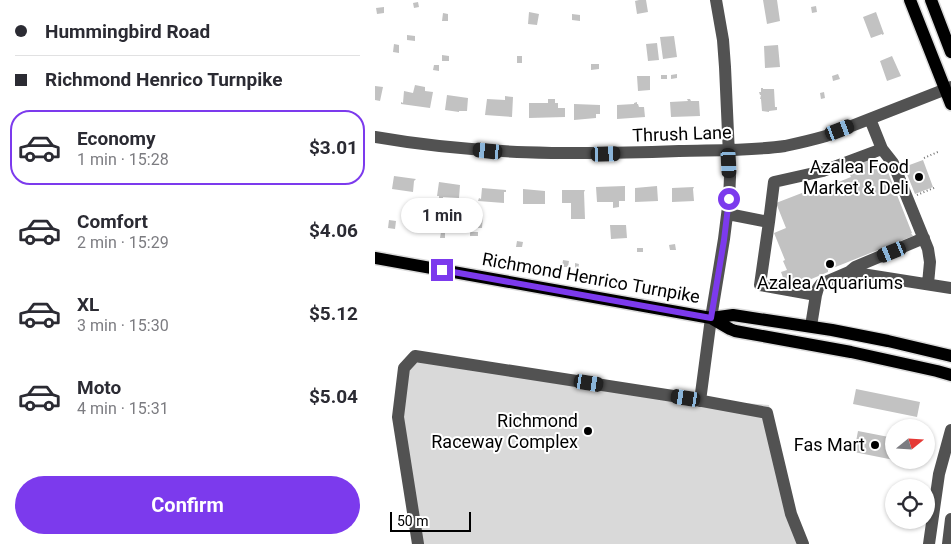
<!DOCTYPE html>
<meta charset="utf-8">
<style>
:root{--surface:#fff;--page:#f7f7f7;--text:#2b2b33;--muted:#7c7c81;--line:#e1e1e2;--accent:#7c3aed}
body{margin:0;font-family:Roboto,sans-serif;background:var(--page);color:var(--text);height:100vh;display:flex;flex-direction:column;font-size:19px;white-space:nowrap}
*{box-sizing:border-box;margin:0}
p{font-size:16px;color:var(--muted)}
.icon{flex:none;width:28px;height:28px;fill:none;stroke:currentColor;stroke-width:2;stroke-linecap:round;stroke-linejoin:round}
.map{position:relative;flex:1;overflow:hidden}
.drawer{display:flex;flex-direction:column;background:var(--surface);width:375px}
.drawer>*{flex:none}
.top-card{display:grid;align-content:center;height:110px;padding:0 15px;background:var(--surface)}
.needle{width:32px;rotate:72deg}
.buttons{position:absolute;left:510px;top:419px;display:grid;gap:10px}
.buttons a{display:grid;place-items:center;width:50px;height:50px;border-radius:50%;background:var(--surface);box-shadow:0 1px 4px #0004;font-size:25px}
.scale{position:absolute;left:15px;bottom:12px;width:81px;box-sizing:border-box;padding-left:5px;border:2px solid #000;border-top:0;font-size:14px;line-height:18px;white-space:nowrap;color:#000;-webkit-text-stroke:4px #fff;paint-order:stroke}
.end{position:absolute;width:22px;height:22px;margin:-11px;border:6px solid #7c3aed;background:#fff;box-shadow:0 0 0 2px #fff}
.from{border-radius:50%}
.bubble{position:absolute;height:35px;border-radius:18px;background:var(--surface);box-shadow:0 1px 4px #0004;font-size:16px;font-weight:700;line-height:35px;text-align:center}
.car{position:absolute;width:15px;height:30px;margin:-15px -8px;border-radius:6px;box-shadow:0 0 4px 1px #0007;background:linear-gradient(#222 24%,#8ab4d8 0 40%,#222 0 76%,#8ab4d8 0 86%,#222 0)}
.top-card b{display:flex;align-items:center;gap:18px;height:48px;font-size:19px}
.top-card b+b{border-top:1px solid var(--line)}
.top-card i{width:12px;height:12px;background:var(--text)}
ul{padding:0;list-style:none}
li{display:flex;align-items:center;gap:15px;height:75px;margin:0 10px 8px;padding:0 5px;border:2px solid transparent;border-radius:20px}
li div{flex:1}
li b{display:block;font-size:19px}
li em{font-style:normal;font-weight:700}
li.selected{border-color:var(--accent)}
li>.icon{width:45px;height:45px;stroke-width:1.5}
.button{display:flex;gap:10px;margin-top:auto;padding:10px 15px}
.button a{flex:1;height:58px;border-radius:30px;background:var(--accent);color:#fff;font-size:20px;font-weight:700;line-height:58px;text-align:center}
main{display:flex;flex:1;min-height:0}
.map>svg:first-child{display:block}
</style>
<main>
<section class="drawer">
<div class="top-card">
<b><i class="from"></i>Hummingbird Road</b>
<b><i></i>Richmond Henrico Turnpike</b>
</div>
<ul>
<li class="selected"><svg class="icon" aria-label="car" viewBox="0 0 24 24"><path d="M5 17H2v-5l4-1 3-4h7l3 4 3 1v5h-3M9 17h6M6 11h13"/><circle cx="7" cy="17" r="2"/><circle cx="17" cy="17" r="2"/></svg><div><b>Economy</b><p>1 min · 15:28</p></div><em>$3.01</em></li>
<li><svg class="icon" aria-label="car" viewBox="0 0 24 24"><path d="M5 17H2v-5l4-1 3-4h7l3 4 3 1v5h-3M9 17h6M6 11h13"/><circle cx="7" cy="17" r="2"/><circle cx="17" cy="17" r="2"/></svg><div><b>Comfort</b><p>2 min · 15:29</p></div><em>$4.06</em></li>
<li><svg class="icon" aria-label="car" viewBox="0 0 24 24"><path d="M5 17H2v-5l4-1 3-4h7l3 4 3 1v5h-3M9 17h6M6 11h13"/><circle cx="7" cy="17" r="2"/><circle cx="17" cy="17" r="2"/></svg><div><b>XL</b><p>3 min · 15:30</p></div><em>$5.12</em></li>
<li><svg class="icon" aria-label="car" viewBox="0 0 24 24"><path d="M5 17H2v-5l4-1 3-4h7l3 4 3 1v5h-3M9 17h6M6 11h13"/><circle cx="7" cy="17" r="2"/><circle cx="17" cy="17" r="2"/></svg><div><b>Moto</b><p>4 min · 15:31</p></div><em>$5.04</em></li>
</ul>
<div class="button"><a>Confirm</a></div>
</section>
<div class="map">
<svg width="576" height="544" viewBox="0 0 576 544">
<rect width="100%" height="100%" fill="#fff"/>
<!-- green -->
<path fill="#d9d9d9" d="M38,353L342,401L394,405L401,457L428,544H48L23,402Z"/>
<!-- building -->
<path fill="#c2c2c2" d="M264,0H271L273,12L262,14L260,1Z
M388,0H402L405,21L392,24Z
M43,2L44,7L39,8L38,3Z
M441,6L442,12L437,13L436,7Z
M9,7V13L2,14L1,8Z
M154,12L164,14L162,25L153,24Z
M501,12L509,34L507,35V34L496,38L488,17Z
M68,13L73,14V21H67Z
M197,14L205,15V21L197,20Z
M32,35L40,36V41L32,40Z
M299,36L302,57L288,59L285,37Z
M282,43L284,60L273,61L271,44Z
M19,44L24,45V53L18,52Z
M403,45L405,67L390,68L389,46Z
M67,55L74,56V61H67Z
M142,56H147V63H142Z
M517,56L526,76L512,81L505,61Z
M216,64H224V69L216,70Z
M59,65H64V71L58,70Z
M302,74V78L296,79V75Z
M463,74L465,79L458,81L457,76Z
M286,75H292V79H286Z
M262,76H275V90L263,91Z
M40,85L50,87V91L58,92L55,108L26,104V102L28,103L29,91L38,93Z
M0,86L8,87L5,101L0,100Z
M386,88H388V89H399L400,107H402V110L394,111V112L387,111L386,99H385L386,95H385L384,92H386Z
M449,92L450,98L446,99L445,93Z
M72,95L93,98L92,111H84V112L70,110Z
M130,96L138,97L137,117L110,115L112,99L130,100Z
M173,99H180V103H183V108H190V117L154,118V103H173Z
M312,99H315L316,101H324L325,116L296,117L295,102L313,101Z
M262,102V104H263L264,107H269L270,117L242,119V105L259,104V103Z
M199,104L225,105V114H221V118L199,120Z
M501,157L506,169L511,167L537,233H536L538,236L453,270V272L422,285L421,282L417,283L416,280L410,283L406,272L412,270L408,261L410,260L399,233L411,228L401,203L445,186L446,189L476,177L472,168Z
M548,160L558,187L540,194L529,167Z
M19,176L41,179L39,181L38,192L17,189Z
M64,182L85,185L84,198L68,197V198H64V196H62Z
M250,186V201H244V207L238,208V202H222L221,187Z
M282,186L283,201L260,202V188Z
M319,187L318,189L319,201L297,202V188Z
M107,188L131,190V192H129V203L103,201L104,198L106,199Z
M148,189L170,191V204H148Z
M187,190H210L209,192L210,219H196V203H187Z
M72,203L79,204L78,209H72Z
M95,216H108L107,228H95Z
M14,220L21,221L20,229L13,228Z
M235,225H251L252,238L236,239Z
M66,232H70V238H65Z
M95,232H103V236H95Z
M142,241L148,242L147,247H141Z
M300,244L301,250H295L294,245Z
M262,248H268V252H262Z
M188,260L194,261L193,267H187Z
M200,263L204,264L203,270L200,269Z
M481,389L545,402L542,417L478,404Z
M483,431L519,438V460L479,452Z"/>
<g fill="none" stroke-linecap="round" stroke-linejoin="round">
<defs>
<path id="major" d="M535,0L576,104
M556,0L576,52
M0,258L336,318L358,315L457,330L513,341L576,356
M336,318L355,329L360,331L476,352L562,371L576,375"/>
</defs>
<!-- major casing -->
<use href="#major" stroke="#dbdbdb" stroke-width="15"/>
<!-- path -->
<path stroke="#747474" stroke-width="2" stroke-dasharray="1 2.5" stroke-linecap="butt" d="M549,158L565,151
M542,195L561,187"/>
<!-- minor -->
<path stroke="#525252" stroke-width="12" d="M495,119L507,149L518,163L553,249L555,262L553,284
M0,137C102,155 200,155 304,151C339,150 375,151 410,146C424,143 437,140 451,136L576,87
M353,214L394,222L385,285L441,295L436,326
M394,222L399,182L448,171L507,149
M474,272L576,288
M441,295L443,288L446,284L474,272L480,267L549,238
M325,401L336,318L349,239L354,199L355,177L350,67L348,40L341,0
M43,544L23,417L29,368L40,356L311,398L392,413L416,514L428,544
M554,544L564,474L576,430
M573,544L576,519"/>
<!-- major -->
<use href="#major" stroke="#000" stroke-width="12"/>
</g>
<g fill="none" stroke-linecap="round" stroke-linejoin="round">
<!-- route -->
<path stroke="#7c3aed" stroke-width="6" d="M67,270L336,318L349,240L354,199"/>
</g>
<!-- markers -->
<g fill="#000" stroke="#fff" stroke-width="2">
<circle cx="544" cy="177" r="5"/>
<circle cx="455" cy="264" r="5"/>
<circle cx="213" cy="431" r="5"/>
<circle cx="500" cy="445" r="5"/>
</g>
<g text-anchor="middle" stroke-width="4" stroke-linejoin="round" paint-order="stroke">
<!-- street labels -->
<g font-size="18" fill="#000" stroke="#fff">
<text transform="translate(307 134) rotate(-2)" y="6">Thrush Lane</text>
<text transform="translate(216 278) rotate(10)" y="6">Richmond Henrico Turnpike</text>
</g>
<!-- poi labels -->
<g font-size="18" fill="#000" stroke="#fff" text-anchor="end">
<text x="534" y="173">Azalea Food<tspan x="534" dy="21">Market &amp; Deli</tspan></text>
<text x="455" y="289" text-anchor="middle">Azalea Aquariums</text>
<text x="203" y="427">Richmond<tspan x="203" dy="21">Raceway Complex</tspan></text>
<text x="490" y="451">Fas Mart</text>
</g>
</g>
</svg>
<div class="buttons">
<a><svg class="needle" viewBox="-14 -14 28 28"><path d="M0-13l5 13h-10z" fill="#e53935"/><path d="M0 13l5-13h-10z" fill="#7c7c81"/></svg></a>
<a><svg class="icon" aria-label="locate" viewBox="0 0 24 24"><circle cx="12" cy="12" r="6"/><path d="M12 2v4M12 18v4M2 12h4M18 12h4"/></svg></a>
</div>
<div class="scale">50 m</div>
<i class="end from" style="left:354px;top:199px"></i>
<i class="end" style="left:67px;top:270px"></i>
<div class="bubble" style="left:26px;top:198px;width:82px">1 min</div>
<i class="car" style="left:465px;top:130px;rotate:69deg"></i>
<i class="car" style="left:113px;top:151px;rotate:276deg"></i>
<i class="car" style="left:231px;top:154px;rotate:88deg"></i>
<i class="car" style="left:354px;top:163px;rotate:177deg"></i>
<i class="car" style="left:517px;top:252px;rotate:248deg"></i>
<i class="car" style="left:214px;top:383px;rotate:99deg"></i>
<i class="car" style="left:311px;top:398px;rotate:279deg"></i>
</div>
</main>
